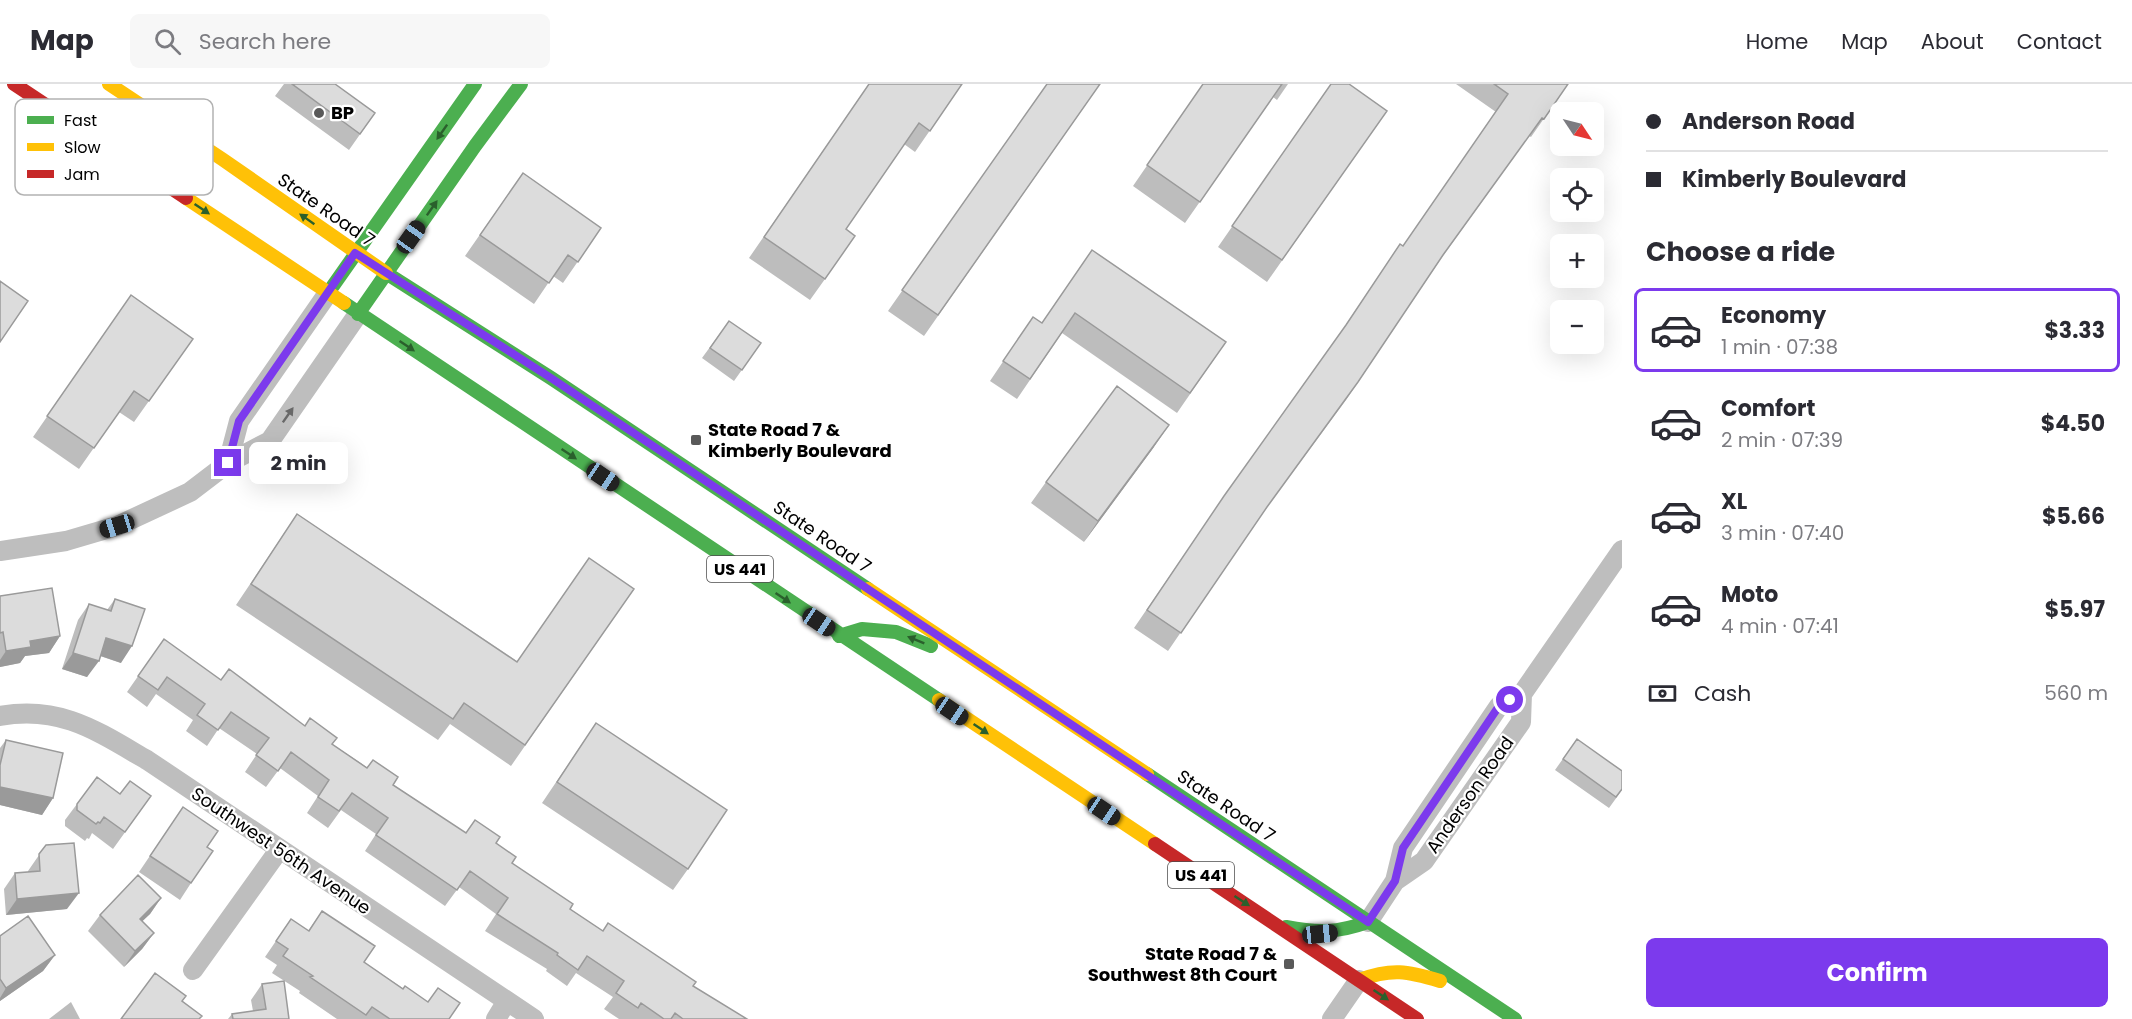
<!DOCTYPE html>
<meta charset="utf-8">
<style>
:root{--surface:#fff;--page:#f7f7f7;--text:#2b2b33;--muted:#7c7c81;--line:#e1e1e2;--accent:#7c3aed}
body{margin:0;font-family:Poppins,sans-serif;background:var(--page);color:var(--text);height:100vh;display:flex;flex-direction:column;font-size:22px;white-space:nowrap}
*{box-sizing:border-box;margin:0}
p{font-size:20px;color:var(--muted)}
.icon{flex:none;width:33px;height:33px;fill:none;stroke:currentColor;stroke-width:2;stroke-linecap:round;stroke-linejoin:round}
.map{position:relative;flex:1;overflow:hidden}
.details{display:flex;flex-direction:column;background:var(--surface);width:510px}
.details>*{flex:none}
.guide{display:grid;align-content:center;height:132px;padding:0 24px;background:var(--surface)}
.needle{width:39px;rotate:125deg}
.buttons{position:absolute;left:1550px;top:18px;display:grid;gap:12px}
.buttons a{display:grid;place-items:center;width:54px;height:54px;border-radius:9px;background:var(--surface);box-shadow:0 6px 24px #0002;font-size:30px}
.end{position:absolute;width:27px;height:27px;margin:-14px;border:8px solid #7c3aed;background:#fff;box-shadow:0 0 0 3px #fff}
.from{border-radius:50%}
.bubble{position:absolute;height:42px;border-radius:9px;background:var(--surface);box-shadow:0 6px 24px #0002;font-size:20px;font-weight:700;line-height:42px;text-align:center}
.car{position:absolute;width:18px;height:36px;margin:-18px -9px;border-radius:8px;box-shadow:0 0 4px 2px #0007;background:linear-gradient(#222 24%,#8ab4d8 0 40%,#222 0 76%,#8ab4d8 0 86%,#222 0)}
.guide b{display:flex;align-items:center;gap:21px;height:57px;font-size:22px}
.guide b+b{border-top:2px solid var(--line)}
.guide i{width:15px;height:15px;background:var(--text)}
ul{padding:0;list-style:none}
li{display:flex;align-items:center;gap:18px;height:84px;margin:0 12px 9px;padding:0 12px;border:3px solid transparent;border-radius:9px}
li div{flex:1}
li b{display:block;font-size:22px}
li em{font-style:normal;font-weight:700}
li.selected{border-color:var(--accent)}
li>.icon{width:54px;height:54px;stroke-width:1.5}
h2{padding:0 24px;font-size:27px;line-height:72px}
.pay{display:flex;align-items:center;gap:15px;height:66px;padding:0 24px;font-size:22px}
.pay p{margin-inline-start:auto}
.button{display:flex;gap:12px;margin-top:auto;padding:12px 24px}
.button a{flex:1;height:69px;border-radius:9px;background:var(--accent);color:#fff;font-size:24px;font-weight:700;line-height:69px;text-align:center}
header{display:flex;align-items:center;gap:36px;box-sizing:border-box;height:84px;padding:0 30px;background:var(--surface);border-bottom:2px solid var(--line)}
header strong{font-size:28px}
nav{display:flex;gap:33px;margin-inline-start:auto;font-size:21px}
.search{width:420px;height:54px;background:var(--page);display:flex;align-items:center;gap:15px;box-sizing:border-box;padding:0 21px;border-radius:9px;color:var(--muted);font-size:22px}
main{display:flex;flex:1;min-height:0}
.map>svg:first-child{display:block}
</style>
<header>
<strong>Map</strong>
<div class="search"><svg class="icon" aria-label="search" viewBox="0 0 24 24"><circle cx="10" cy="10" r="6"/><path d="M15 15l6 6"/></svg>Search here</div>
<nav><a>Home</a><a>Map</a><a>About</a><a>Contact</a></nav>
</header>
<main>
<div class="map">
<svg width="1622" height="935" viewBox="0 0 1622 935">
<rect width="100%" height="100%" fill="#fff"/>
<!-- water -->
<path fill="#bcbcbc" d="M71,918L80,935H49Z"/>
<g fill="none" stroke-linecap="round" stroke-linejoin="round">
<!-- street -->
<path stroke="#bebebe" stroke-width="20" d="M228,379L239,337L328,209
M0,467L66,457L117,442L190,408L228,379L270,357L358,230
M0,632C60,621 97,647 147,676L534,935
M1395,797L1424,777L1521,638L1522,610
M1368,838L1395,797L1403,764L1499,622L1522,610L1622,466
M193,886L279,766
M496,935L507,917
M1332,935L1359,896"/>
<!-- fast -->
<path stroke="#4caf50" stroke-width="14" d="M386,189L551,294L868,505
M328,209L475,0
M344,219L939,616
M358,230L475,62L521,0
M839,552L862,545L896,548L931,562
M1147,690L1515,935
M1286,843C1318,849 1337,849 1368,838"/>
<!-- slow -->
<path stroke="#ffc107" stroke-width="14" d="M109,0L222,75L386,189
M186,114L344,219
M868,505L1147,690
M939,616L1155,760
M1359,896C1392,884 1407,887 1440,897"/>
<!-- jam -->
<path stroke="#c62828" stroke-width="14" d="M14,0L186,114
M1155,760L1417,935"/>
</g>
<!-- wall -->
<path fill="#bdbdbd" d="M284,0H335L375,29L349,66L275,12Z
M869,0H962L915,68L904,60L846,145L825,195L810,216L749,174Z
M1047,0H1100L924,252L888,227Z
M1203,0H1288L1277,16L1273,13L1185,139L1133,102Z
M1331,0L1387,27L1267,198L1218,163Z
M1456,0H1568L1531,53L1529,52L1440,176L1346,316L1259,434L1168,567L1134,544L1212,430L1337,254L1400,160L1403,162L1496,28Z
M523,89L601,144L563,199L553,192L534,220L465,172Z
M1092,166L1226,258L1177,329L1062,249L1017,315L990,297L1033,233L1042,239Z
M131,211L193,255L134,338L119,328L79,385L33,353Z
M729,237L761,259L734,297L702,274Z
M1154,363L1084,458L1031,419L1046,398Z
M297,430L517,577L634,505L511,682L450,640L438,656L236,521Z
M0,512L60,552L49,569L25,572L20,579L0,583Z
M115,515L121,579L100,572L87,593L62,585L78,536L89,520L107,526Z
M164,555L221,596L305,642L466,749L496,759L512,779L570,825L603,847L747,935H619L604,925L613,913L576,889L567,902L546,887L547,885L485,847L496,830L459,803L445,822L365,767L376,750L341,726L328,744L307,729L318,712L280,684L266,703L245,688L257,670L219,644L207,662L186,647L193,636L156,610L147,623L127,608Z
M596,639L688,785L673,806L542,719Z
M1577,655L1622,706L1609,724L1555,686Z
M6,656L53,714L42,731L0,721V664Z
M120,710L151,712L113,765L92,749L89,755L87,754L85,757L65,742V736L77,720Z
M183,723L207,763L191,799L180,816L139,788Z
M46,761L67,825L6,831L4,805L15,789L28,788V787Z
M161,814L150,830L142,837L154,849L142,865L124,883L88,847L100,831Z
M322,827L364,878L449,935H337L299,909L300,907L272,889L277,881L265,873L291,835L308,847Z
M0,852L55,871L43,887L0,917Z
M262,900L289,935H228L232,930L253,927L251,916Z"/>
<!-- shaded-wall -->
<path fill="#9a9a9a" d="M1169,341L1154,363L1084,458L1098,437Z
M60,552L49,569L25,572L20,579L0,583V576L6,567L30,557Z
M106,554L132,562L121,579L95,570Z
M73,569L99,577L87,593L62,585Z
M0,703L53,714L42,731L0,721Z
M79,809L67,825L6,831L17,815Z
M161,814L150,830L128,851L140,835Z
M154,849L142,865L124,883L135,867Z
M55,871L43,887L0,917V914L6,904Z"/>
<!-- building -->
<path fill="#dcdcdc" stroke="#9a9a9a" stroke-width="1.5" d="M292,0H335L375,29L360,50Z
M869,0H962L930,47L919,39L846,145L855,152L825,195L764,153Z
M1047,0H1100L938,231L902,206Z
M1203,0H1282L1200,118L1147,81Z
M1331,0H1349L1387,27L1282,176L1232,142Z
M1494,0H1568L1544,35L1542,34L1443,171L1358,298L1267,423L1181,549L1147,526L1224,412L1346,241L1400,160L1403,162L1508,10Z
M523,89L601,144L578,178L568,171L549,199L480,151Z
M1092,166L1226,258L1190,309L1075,229L1030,295L1003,277L1033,233L1042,239Z
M0,197L28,217L0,258Z
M131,211L193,255L149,317L134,307L94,364L47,332Z
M729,237L761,259L742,286L710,264Z
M1117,302L1169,341L1098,437L1046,398Z
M297,430L517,578L589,474L634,505L525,661L464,619L453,635L251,500Z
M52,504L60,552L30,557L31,563L6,567L3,548L0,549V512Z
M115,515L145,525L132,562L106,554L99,577L73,569L89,520L111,527Z
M164,555L221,596L229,585L305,642L310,634L337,654L332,660L367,684L373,676L398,693L393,701L466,749L475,736L500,753L496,759L516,773L512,779L573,820L570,825L603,847L608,839L696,898L693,902L747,935H683L675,929L671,935H664L641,919L638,924L616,909L624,897L587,872L578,886L557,871L558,869L497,830L508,814L470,787L457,806L376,751L388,734L352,709L339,727L318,713L329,696L291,668L278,687L256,671L269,654L231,628L218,646L197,631L205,620L167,593L158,606L138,592Z
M596,639L727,726L688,785L557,698Z
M1577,655L1622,687V705L1616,713L1563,675Z
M6,656L63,669L53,714L0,703V681Z
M97,693L120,710L130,697L151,712L125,748L104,733L100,739L98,738L96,740L77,726V720Z
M183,723L218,747L207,763L213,767L191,799L150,772Z
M74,759L79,809L17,815L15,789L40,787L39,770L46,761Z
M138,791L161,814L140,835L154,849L135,867L100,831Z
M322,827L375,862L364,878L403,905L405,902L428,918L438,904L460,919L449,935H390L372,923L366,931L310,893L313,892L283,872L288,865L276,857L291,835L309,847Z
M28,832L55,871L6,904L0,895V852Z
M155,889L186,912L182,917L202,932L199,935H121Z
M284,897L289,935H233L232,930L266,925L262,900Z"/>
<!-- one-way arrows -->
<defs><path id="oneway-solid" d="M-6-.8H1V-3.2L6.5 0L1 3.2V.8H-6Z" transform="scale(1.5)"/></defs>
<g fill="#2a602c">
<use href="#oneway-solid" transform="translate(442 48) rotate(125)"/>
<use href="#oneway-solid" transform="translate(432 124) rotate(-55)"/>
<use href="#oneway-solid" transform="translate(202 125) rotate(34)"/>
<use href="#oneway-solid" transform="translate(307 135) rotate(-145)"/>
<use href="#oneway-solid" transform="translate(407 262) rotate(34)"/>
<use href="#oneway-solid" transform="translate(569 370) rotate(34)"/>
<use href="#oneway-solid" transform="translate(783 514) rotate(34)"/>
<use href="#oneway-solid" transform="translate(916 556) rotate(-158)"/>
<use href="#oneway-solid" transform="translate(981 645) rotate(34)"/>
<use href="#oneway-solid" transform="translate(1242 817) rotate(33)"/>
<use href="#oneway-solid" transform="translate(1381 911) rotate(34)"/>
</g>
<use fill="#686868" href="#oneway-solid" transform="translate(288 331) rotate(-55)"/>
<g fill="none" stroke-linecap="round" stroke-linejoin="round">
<!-- route -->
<path stroke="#7c3aed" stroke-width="8" d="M228,379L239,337L355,169L551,294L1368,838L1395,797L1403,764L1499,622L1510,616"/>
</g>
<!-- markers -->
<g fill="#595959" stroke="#fff" stroke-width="2">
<circle cx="319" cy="29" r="6"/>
<rect x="690" y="350" width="12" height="12" rx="3"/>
<rect x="1283" y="874" width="12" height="12" rx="3"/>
</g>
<g text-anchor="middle" stroke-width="4.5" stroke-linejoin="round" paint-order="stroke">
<!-- shield labels -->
<g fill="#fff" stroke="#4c4c4c" stroke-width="1.5">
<rect x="707" y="472" width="66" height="26" rx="4.5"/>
<rect x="1168" y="778" width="66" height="26" rx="4.5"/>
</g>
<g font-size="16" font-weight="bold" fill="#000">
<text x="740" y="491">US 441</text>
<text x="1201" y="797">US 441</text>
</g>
<!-- poi labels -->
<g font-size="18" font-weight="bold" fill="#000" stroke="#fff" text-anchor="start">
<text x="331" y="35">BP</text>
<text x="708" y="352">State Road 7 &amp;<tspan x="708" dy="21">Kimberly Boulevard</tspan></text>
<text x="1277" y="876" text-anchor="end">State Road 7 &amp;<tspan x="1277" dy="21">Southwest 8th Court</tspan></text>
</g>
<!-- street labels -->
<g font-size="18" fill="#000" stroke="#fff">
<text transform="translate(326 126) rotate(35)" y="6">State Road 7</text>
<text transform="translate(822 453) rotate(34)" y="6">State Road 7</text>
<text transform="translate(1470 711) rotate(-55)" y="6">Anderson Road</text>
<text transform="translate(1226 722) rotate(34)" y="6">State Road 7</text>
<text transform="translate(281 767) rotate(34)" y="6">Southwest 56th Avenue</text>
</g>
</g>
<!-- legend -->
<rect x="15" y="15" width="198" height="96" rx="9" fill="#fff" stroke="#b2b2b2" stroke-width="1.5"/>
<rect x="27" y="32" width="27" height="8" fill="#4caf50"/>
<rect x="27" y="59" width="27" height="8" fill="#ffc107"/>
<rect x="27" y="86" width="27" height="8" fill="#c62828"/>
<g font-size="16" fill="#000">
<text x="64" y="42">Fast</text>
<text x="64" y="69">Slow</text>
<text x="64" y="96">Jam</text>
</g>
</svg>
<div class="buttons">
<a><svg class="needle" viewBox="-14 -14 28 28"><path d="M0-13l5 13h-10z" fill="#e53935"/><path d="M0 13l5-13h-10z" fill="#7c7c81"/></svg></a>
<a><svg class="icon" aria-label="locate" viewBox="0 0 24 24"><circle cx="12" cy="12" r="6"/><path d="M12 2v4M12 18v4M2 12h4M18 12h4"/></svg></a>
<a>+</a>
<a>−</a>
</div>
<i class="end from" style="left:1510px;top:616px"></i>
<i class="end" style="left:228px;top:379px"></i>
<div class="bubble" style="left:249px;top:358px;width:99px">2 min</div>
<i class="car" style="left:411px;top:153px;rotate:35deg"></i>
<i class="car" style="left:603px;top:393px;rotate:124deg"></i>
<i class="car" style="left:117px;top:442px;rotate:253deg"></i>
<i class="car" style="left:819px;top:538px;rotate:124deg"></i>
<i class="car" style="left:952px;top:627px;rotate:124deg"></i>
<i class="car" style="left:1104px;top:727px;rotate:124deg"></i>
<i class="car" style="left:1320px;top:850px;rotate:84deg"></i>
</div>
<section class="details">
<div class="guide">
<b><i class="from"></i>Anderson Road</b>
<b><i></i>Kimberly Boulevard</b>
</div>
<h2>Choose a ride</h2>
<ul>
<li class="selected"><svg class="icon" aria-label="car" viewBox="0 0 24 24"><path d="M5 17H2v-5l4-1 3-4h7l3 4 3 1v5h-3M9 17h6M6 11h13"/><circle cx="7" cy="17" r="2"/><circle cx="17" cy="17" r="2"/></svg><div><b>Economy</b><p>1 min · 07:38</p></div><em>$3.33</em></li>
<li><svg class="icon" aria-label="car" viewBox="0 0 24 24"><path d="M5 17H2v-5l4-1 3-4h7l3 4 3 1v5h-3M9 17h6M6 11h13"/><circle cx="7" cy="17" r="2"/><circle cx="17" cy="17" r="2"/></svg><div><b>Comfort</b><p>2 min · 07:39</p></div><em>$4.50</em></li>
<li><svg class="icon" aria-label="car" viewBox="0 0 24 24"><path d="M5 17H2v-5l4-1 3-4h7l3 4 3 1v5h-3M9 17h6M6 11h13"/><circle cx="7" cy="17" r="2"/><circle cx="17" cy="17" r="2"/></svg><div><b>XL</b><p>3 min · 07:40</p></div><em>$5.66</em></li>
<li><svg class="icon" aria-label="car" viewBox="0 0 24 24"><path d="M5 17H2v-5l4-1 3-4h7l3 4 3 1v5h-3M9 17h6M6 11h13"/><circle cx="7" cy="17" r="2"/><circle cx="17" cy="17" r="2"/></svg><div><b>Moto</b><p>4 min · 07:41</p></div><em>$5.97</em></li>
</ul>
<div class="pay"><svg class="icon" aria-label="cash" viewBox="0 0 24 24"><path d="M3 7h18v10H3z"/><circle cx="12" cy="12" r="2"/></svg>Cash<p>560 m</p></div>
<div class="button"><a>Confirm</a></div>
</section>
</main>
